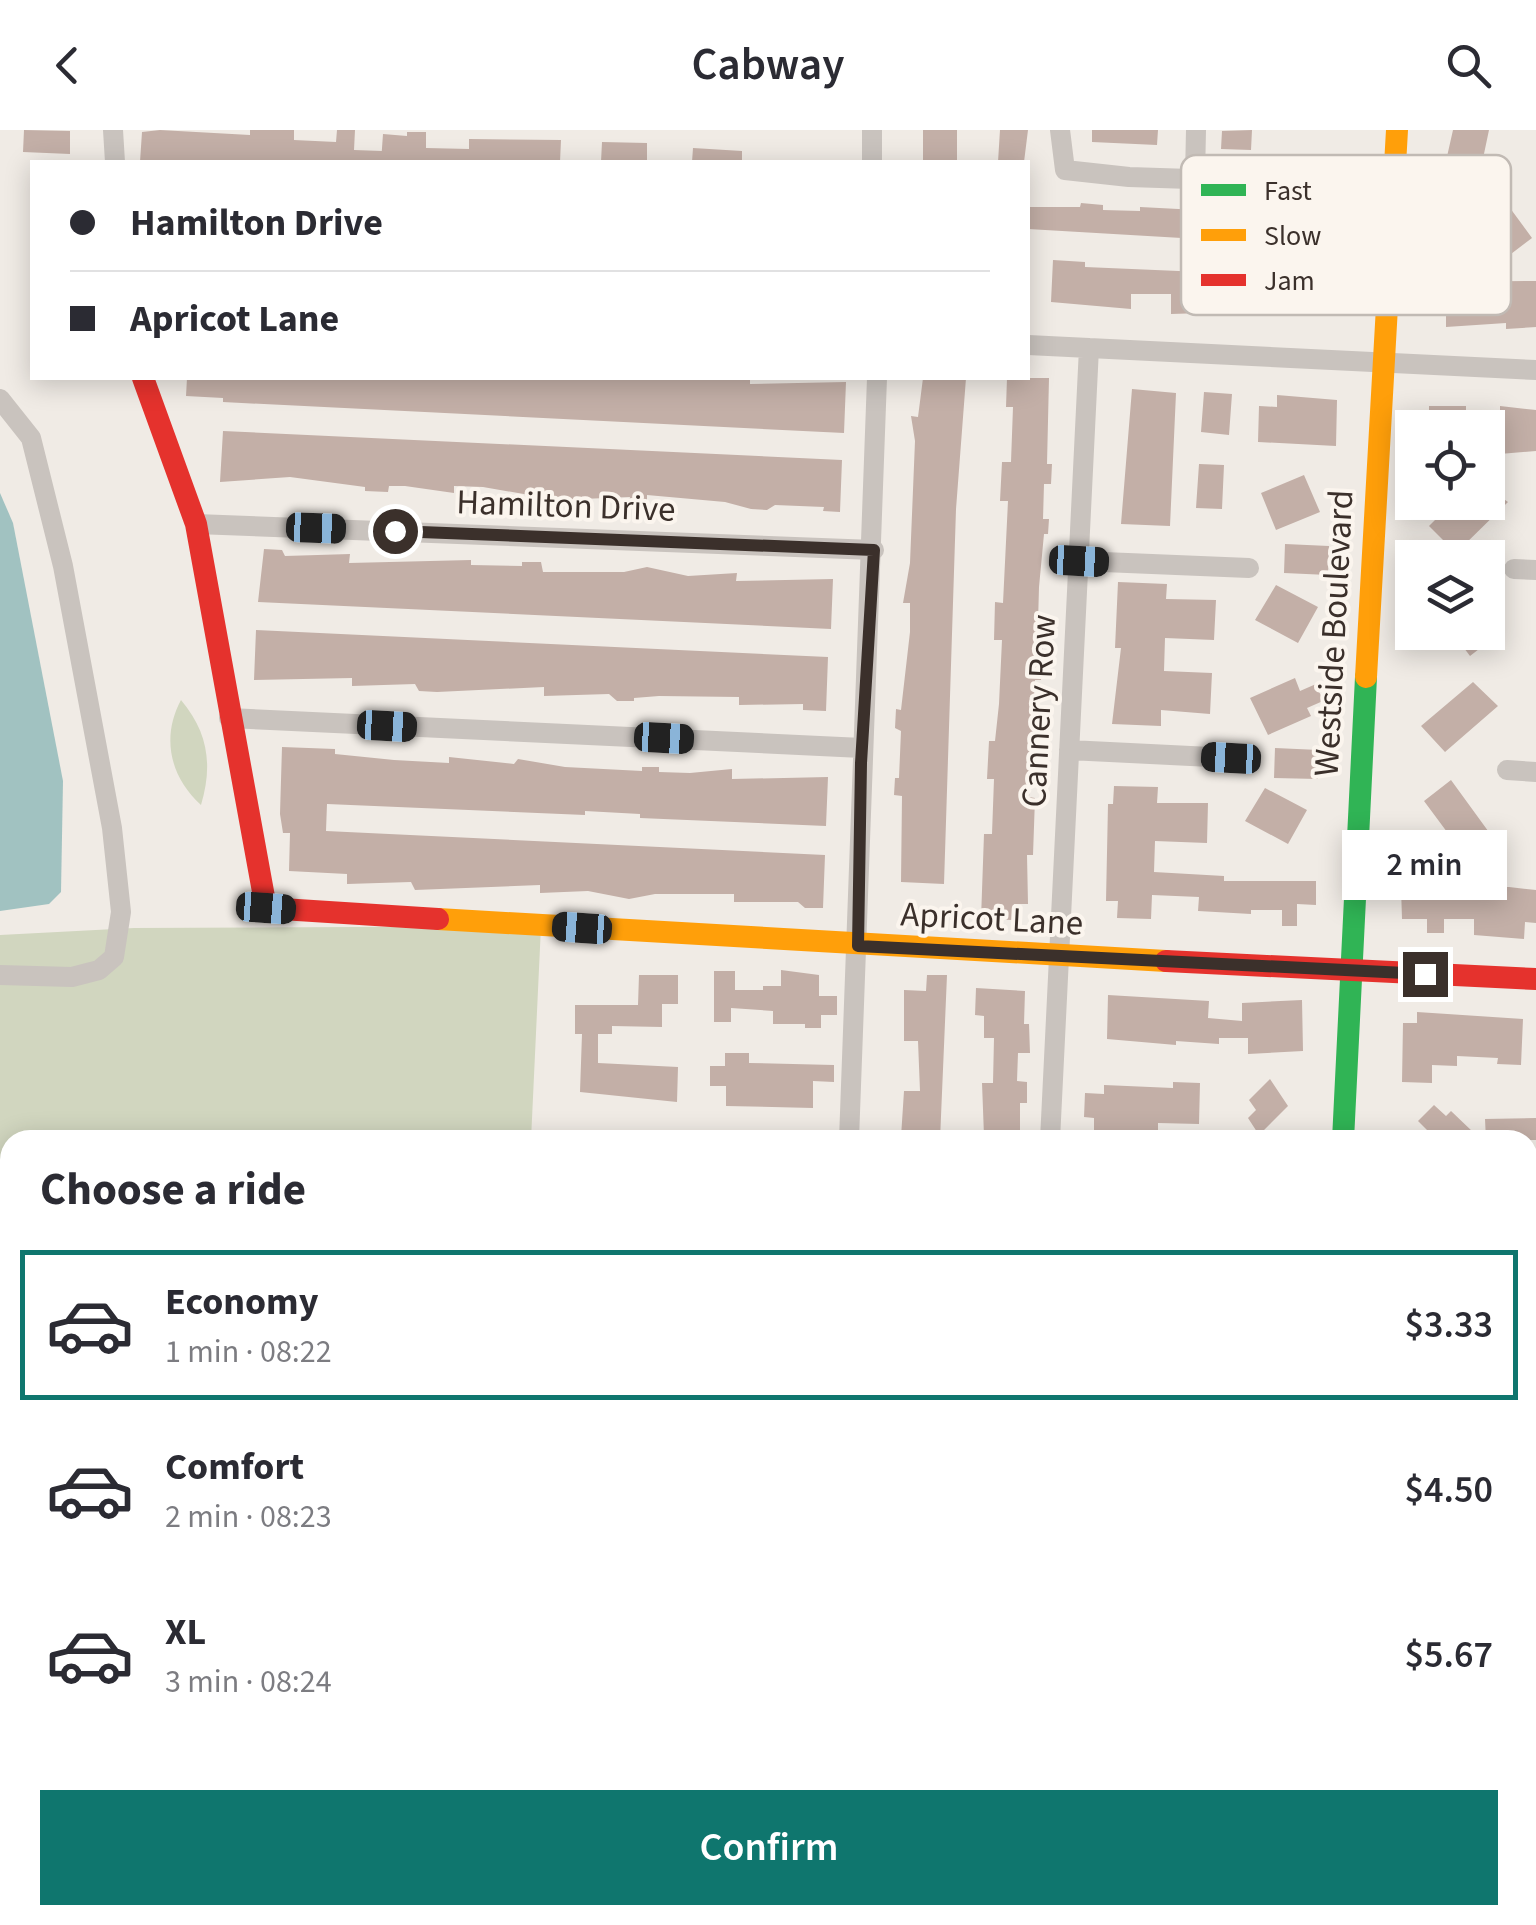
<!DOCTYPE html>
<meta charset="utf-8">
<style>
:root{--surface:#fff;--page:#f2f2f3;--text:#2b2b33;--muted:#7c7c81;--line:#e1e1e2;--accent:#0f766e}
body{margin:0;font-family:"Source Sans 3",sans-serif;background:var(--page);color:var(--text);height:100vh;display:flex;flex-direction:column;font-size:38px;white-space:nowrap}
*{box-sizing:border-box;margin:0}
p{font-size:32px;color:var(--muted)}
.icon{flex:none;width:55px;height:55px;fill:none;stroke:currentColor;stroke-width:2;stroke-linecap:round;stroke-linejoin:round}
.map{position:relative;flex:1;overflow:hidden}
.drawer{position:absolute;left:0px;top:1000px;width:1538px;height:795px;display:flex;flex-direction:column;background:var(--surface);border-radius:30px 30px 0 0;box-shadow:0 5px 25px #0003}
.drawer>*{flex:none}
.top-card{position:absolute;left:30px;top:30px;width:1000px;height:220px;border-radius:0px;box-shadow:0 5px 25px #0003;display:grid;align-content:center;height:220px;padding:0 40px;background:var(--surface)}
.tools{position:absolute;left:1395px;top:280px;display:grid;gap:20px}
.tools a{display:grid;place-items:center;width:110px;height:110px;border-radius:0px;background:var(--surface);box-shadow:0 5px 25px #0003;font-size:50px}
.end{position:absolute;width:45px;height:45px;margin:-22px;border:12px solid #3b302b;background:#fff;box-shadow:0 0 0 5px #fff}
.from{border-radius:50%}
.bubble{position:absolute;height:70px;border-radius:0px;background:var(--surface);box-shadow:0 5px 25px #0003;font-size:32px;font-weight:600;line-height:70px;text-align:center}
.car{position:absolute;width:30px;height:60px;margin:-30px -15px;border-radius:12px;box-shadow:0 0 8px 2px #0007;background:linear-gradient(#222 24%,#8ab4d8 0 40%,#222 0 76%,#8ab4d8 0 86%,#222 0)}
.top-card b{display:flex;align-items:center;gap:35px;height:95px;font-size:38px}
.top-card b+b{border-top:2px solid var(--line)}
.top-card i{width:25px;height:25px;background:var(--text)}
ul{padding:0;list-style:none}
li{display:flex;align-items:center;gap:30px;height:150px;margin:0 20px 15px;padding:0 20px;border:5px solid transparent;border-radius:0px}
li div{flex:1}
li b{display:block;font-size:38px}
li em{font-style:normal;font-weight:600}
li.selected{border-color:var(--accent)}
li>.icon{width:90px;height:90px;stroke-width:1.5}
h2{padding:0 40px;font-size:45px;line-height:120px}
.cta{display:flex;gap:20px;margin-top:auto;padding:20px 40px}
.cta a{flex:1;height:115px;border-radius:0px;background:var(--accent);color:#fff;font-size:40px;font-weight:600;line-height:115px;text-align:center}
header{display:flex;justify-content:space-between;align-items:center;height:130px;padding:0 40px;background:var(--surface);font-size:45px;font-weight:600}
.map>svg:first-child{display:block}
</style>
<header><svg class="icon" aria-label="back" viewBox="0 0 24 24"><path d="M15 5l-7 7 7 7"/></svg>Cabway<svg class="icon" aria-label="search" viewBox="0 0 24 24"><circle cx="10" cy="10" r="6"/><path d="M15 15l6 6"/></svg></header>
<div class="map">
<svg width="1536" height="1795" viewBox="0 0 1536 1795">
<rect width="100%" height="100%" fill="#f0ebe5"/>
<!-- green -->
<path fill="#d1d6bf" d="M181,570C208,602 213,635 201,675C170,647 161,607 181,570Z
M541,796L531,1010H10V1785H406L402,1795H0V805L134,798Z"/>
<!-- water -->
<path fill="#a1c2c1" d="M0,363L13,393L63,651L61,762L49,774L0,781Z"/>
<!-- building -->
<path fill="#c3afa7" d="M24,0L70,1V24L23,22Z
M160,0L250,5V0H294V10L336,12L337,0H355L354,20L382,21L381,32H140L142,2Z
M923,0H957V32H923Z
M1000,0H1028L1024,32H998Z
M1092,0H1158L1157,15L1092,12Z
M1252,0L1251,20L1221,19L1222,1Z
M1453,0H1489L1481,38L1446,31Z
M407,2H426V18L469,19V9L561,10L560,32H381L383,4L407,6Z
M602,12L647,13V32H601Z
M693,18L742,21V32H692Z
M1081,73L1103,75V80L1140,81V77L1236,82V86L1252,87L1250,112L1028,99V77H1080Z
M1510,78L1532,108L1507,127L1495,111L1486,117L1475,104Z
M1053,130L1085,132V137L1341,148L1340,185L1275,186V171H1237L1236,182L1171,184V164H1131V179L1051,172Z
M1536,151V197L1506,199V193L1446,197V183L1432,182L1433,152Z
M187,248H750V254L846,252L844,303L223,272V268L186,266Z
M923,248H966L956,379L944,754L901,752L902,666L894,665L895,648H899L901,601L895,598L896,579L901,580L910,502V473H903L910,433L915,311L911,286L918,287Z
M1007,248H1049L1047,334H1052L1051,354H1044L1043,389H1049L1048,404H1044L1039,457L1038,493H1044L1041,550H1035L1033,585L1038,632H1031L1029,667L1035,668L1033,725H1027L1028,774H1014L1013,790L981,789L984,704H992L994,649H987L989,611H995L999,574L1002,510H994L995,472L1003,473L1008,371H1000L1002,332H1011L1013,277H1006Z
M1132,259L1176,263L1170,396L1121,394Z
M1204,262L1232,264L1229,305L1201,302Z
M1277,265L1337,270L1336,316L1258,312L1259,276L1277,277Z
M1429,276H1466V298H1429Z
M1500,276L1536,280V321L1488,325V289H1500Z
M223,301L842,330L840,382L823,381L824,377L775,375L767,380L751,379L725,372L647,365V373L629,372L630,367L558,370L483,357L454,356V363L405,356H389L388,362L365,361V357L290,347L220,352Z
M1199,334L1224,335L1222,379L1196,378Z
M1304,345L1320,382L1276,400L1261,363Z
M1488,358L1508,372L1456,423L1429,396L1451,374L1455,379L1462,372H1488Z
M1285,414L1329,416L1328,445L1284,443Z
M264,419L282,420L285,426L350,424L349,433L471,430V435L522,436V432H541L543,442H624L647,437L688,446L737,443L736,451L833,449L831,499L258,472Z
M1118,452L1167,454L1166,469L1216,470L1214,510L1165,508L1164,541L1212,543L1210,584L1161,580V596L1112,594L1121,518H1115Z
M1276,455L1318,477L1298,513L1255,490Z
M256,500L828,527L826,581L803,580V574L739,575V567L659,566L634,568V571H617L609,564L544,566V557L437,562L419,561L415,554L352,556V548L254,550Z
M1452,502H1501L1470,526Z
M1295,548L1300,561L1316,554L1323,571L1307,578L1311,586L1268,605L1250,568Z
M1473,552L1498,576L1445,622L1421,596Z
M282,617L335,619V624L394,630L449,633V627L514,634L518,629L565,637L642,641V637H659V642L690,643L732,639V649L828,647L826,696L640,688V684L585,681V685L327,674L326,701L825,725L823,778H805L798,772H734V764H655L629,769L588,761L540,763V755L415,760L411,752L347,754V744L289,741L290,703H283L280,684Z
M1275,618L1319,620L1318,649L1274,648Z
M1451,650L1491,705L1458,731L1440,707L1447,702L1424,671Z
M1114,656L1158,657L1157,673H1208L1207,713L1155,711L1154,742L1224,746V751H1316V775L1297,774V796H1282V780H1251V784L1198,781L1199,767L1152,765L1151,789L1117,788L1118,771H1106L1108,674H1113Z
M1265,658L1307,680L1288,714L1245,691Z
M1509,757L1536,760V793L1525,792L1524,809L1474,805V789H1444V803H1427V789H1402L1401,758Z
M781,840L819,845V866H837V885H821V898H805V894H773V881L731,878V892H714V841H735V860H763V856H781Z
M639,845H678V874H662V897L612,896V904H598V933L678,937L677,972L580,962L582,904H575V875H638Z
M927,845H947L940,1010L901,1007L904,961H920L918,911H904V860L926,861Z
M976,858L1025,861L1024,894H1029L1030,923H1018L1017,951L1027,952V973H1020V1006H984L982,953H993L994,908H984V886L975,885Z
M1108,865L1209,871L1208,888L1242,891V873L1302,870L1303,921L1248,924V908H1219V914L1176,911V915L1107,909Z
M1417,882L1523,889L1521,935L1497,934L1498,928L1457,926V936L1432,935V953L1402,952L1403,893H1417Z
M725,923H749V933L834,935V952L813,951V978L726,976V956H710V936H725Z
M1270,949L1288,976L1259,1005L1248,988L1256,980L1249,970Z
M1173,952L1200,953L1199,994L1158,993V1000L1094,1001V988L1084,987L1085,963L1104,964V955L1173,958Z
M1434,975L1446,986L1451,981L1473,1002L1466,1010H1437L1418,991Z
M1536,988V1010H1486L1485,989Z"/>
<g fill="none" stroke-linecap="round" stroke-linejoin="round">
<!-- path -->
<path stroke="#c2bbb6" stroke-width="4" stroke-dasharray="5 5" stroke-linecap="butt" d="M0,1343L10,1356
M92,1795L97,1785"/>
<!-- street -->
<path stroke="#c9c3be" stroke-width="20" d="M113,0L115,32
M872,0V32
M1060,0L1065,40L1129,47L1252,51
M1195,47L1196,0
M1028,215L1536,240
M0,269L31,308L63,436L112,698L121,782L114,827L99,840L72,847L0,845
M196,394L874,420
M1079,431L1249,438
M1514,439L1536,440
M229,588L862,618
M1069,620L1231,628
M1507,640L1536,642
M849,1010L877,248
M1050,1010L1089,218
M1528,1072L1536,1074
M1528,1467H1536
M1116,1785L1137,1795
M1444,1795V1785"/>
<!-- fast -->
<path stroke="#30b455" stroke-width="22" d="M1343,1010L1366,547"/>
<!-- slow -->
<path stroke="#ff9f0a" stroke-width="22" d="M1366,547L1397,0
M438,789L1166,831"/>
<!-- jam -->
<path stroke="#e5322d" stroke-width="22" d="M143,248L196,394L266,778L438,789
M1166,831L1536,849
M1182,1795L1185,1785"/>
</g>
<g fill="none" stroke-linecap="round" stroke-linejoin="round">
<!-- route -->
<path stroke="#3b302b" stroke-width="12" d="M395,401L874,420L861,633L858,816L1425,844"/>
</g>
<g text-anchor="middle" stroke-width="8" stroke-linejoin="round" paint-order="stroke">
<!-- street labels -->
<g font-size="35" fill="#3b302b" stroke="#fbf5ee">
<text transform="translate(566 375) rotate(2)" y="12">Hamilton Drive</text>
<text transform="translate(1333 503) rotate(-87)" y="12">Westside Boulevard</text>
<text transform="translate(1038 581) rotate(-87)" y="12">Cannery Row</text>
<text transform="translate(992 788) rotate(3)" y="12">Apricot Lane</text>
</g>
</g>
<!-- legend -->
<rect x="1181" y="25" width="330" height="160" rx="15" fill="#fbf5ee" stroke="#c1bab4" stroke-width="2.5"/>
<rect x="1201" y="54" width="45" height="12" fill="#30b455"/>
<rect x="1201" y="99" width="45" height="12" fill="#ff9f0a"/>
<rect x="1201" y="144" width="45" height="12" fill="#e5322d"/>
<g font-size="28" fill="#3b302b">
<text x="1264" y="70">Fast</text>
<text x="1264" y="115">Slow</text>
<text x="1264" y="160">Jam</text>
</g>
</svg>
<div class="tools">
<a><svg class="icon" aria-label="locate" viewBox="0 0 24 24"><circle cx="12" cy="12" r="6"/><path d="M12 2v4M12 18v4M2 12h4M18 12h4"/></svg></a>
<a><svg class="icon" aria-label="layers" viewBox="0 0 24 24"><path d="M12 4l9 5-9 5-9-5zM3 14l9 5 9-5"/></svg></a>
</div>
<i class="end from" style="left:395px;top:401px"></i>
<i class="end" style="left:1425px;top:844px"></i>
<div class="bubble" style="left:1342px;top:700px;width:165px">2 min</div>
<i class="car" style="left:316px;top:398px;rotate:92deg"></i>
<i class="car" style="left:1079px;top:431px;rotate:93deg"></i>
<i class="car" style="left:387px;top:596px;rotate:93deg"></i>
<i class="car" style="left:664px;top:608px;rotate:93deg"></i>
<i class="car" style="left:1231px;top:628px;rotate:273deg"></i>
<i class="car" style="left:266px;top:778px;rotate:94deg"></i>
<i class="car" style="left:582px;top:798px;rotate:274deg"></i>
<div class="top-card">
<b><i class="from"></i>Hamilton Drive</b>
<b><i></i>Apricot Lane</b>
</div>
<section class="drawer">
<h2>Choose a ride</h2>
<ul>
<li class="selected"><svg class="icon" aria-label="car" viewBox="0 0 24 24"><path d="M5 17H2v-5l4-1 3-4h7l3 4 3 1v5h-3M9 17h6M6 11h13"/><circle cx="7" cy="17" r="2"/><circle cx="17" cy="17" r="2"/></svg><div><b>Economy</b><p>1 min · 08:22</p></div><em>$3.33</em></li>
<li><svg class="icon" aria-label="car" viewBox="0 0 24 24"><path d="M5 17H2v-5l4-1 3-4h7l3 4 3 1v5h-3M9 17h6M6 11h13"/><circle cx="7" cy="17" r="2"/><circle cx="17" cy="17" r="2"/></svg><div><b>Comfort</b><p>2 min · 08:23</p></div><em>$4.50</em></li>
<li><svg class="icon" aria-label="car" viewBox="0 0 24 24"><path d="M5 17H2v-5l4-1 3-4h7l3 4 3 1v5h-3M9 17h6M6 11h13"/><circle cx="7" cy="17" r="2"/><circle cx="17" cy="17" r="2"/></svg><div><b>XL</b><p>3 min · 08:24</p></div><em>$5.67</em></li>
</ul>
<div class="cta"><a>Confirm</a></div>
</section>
</div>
